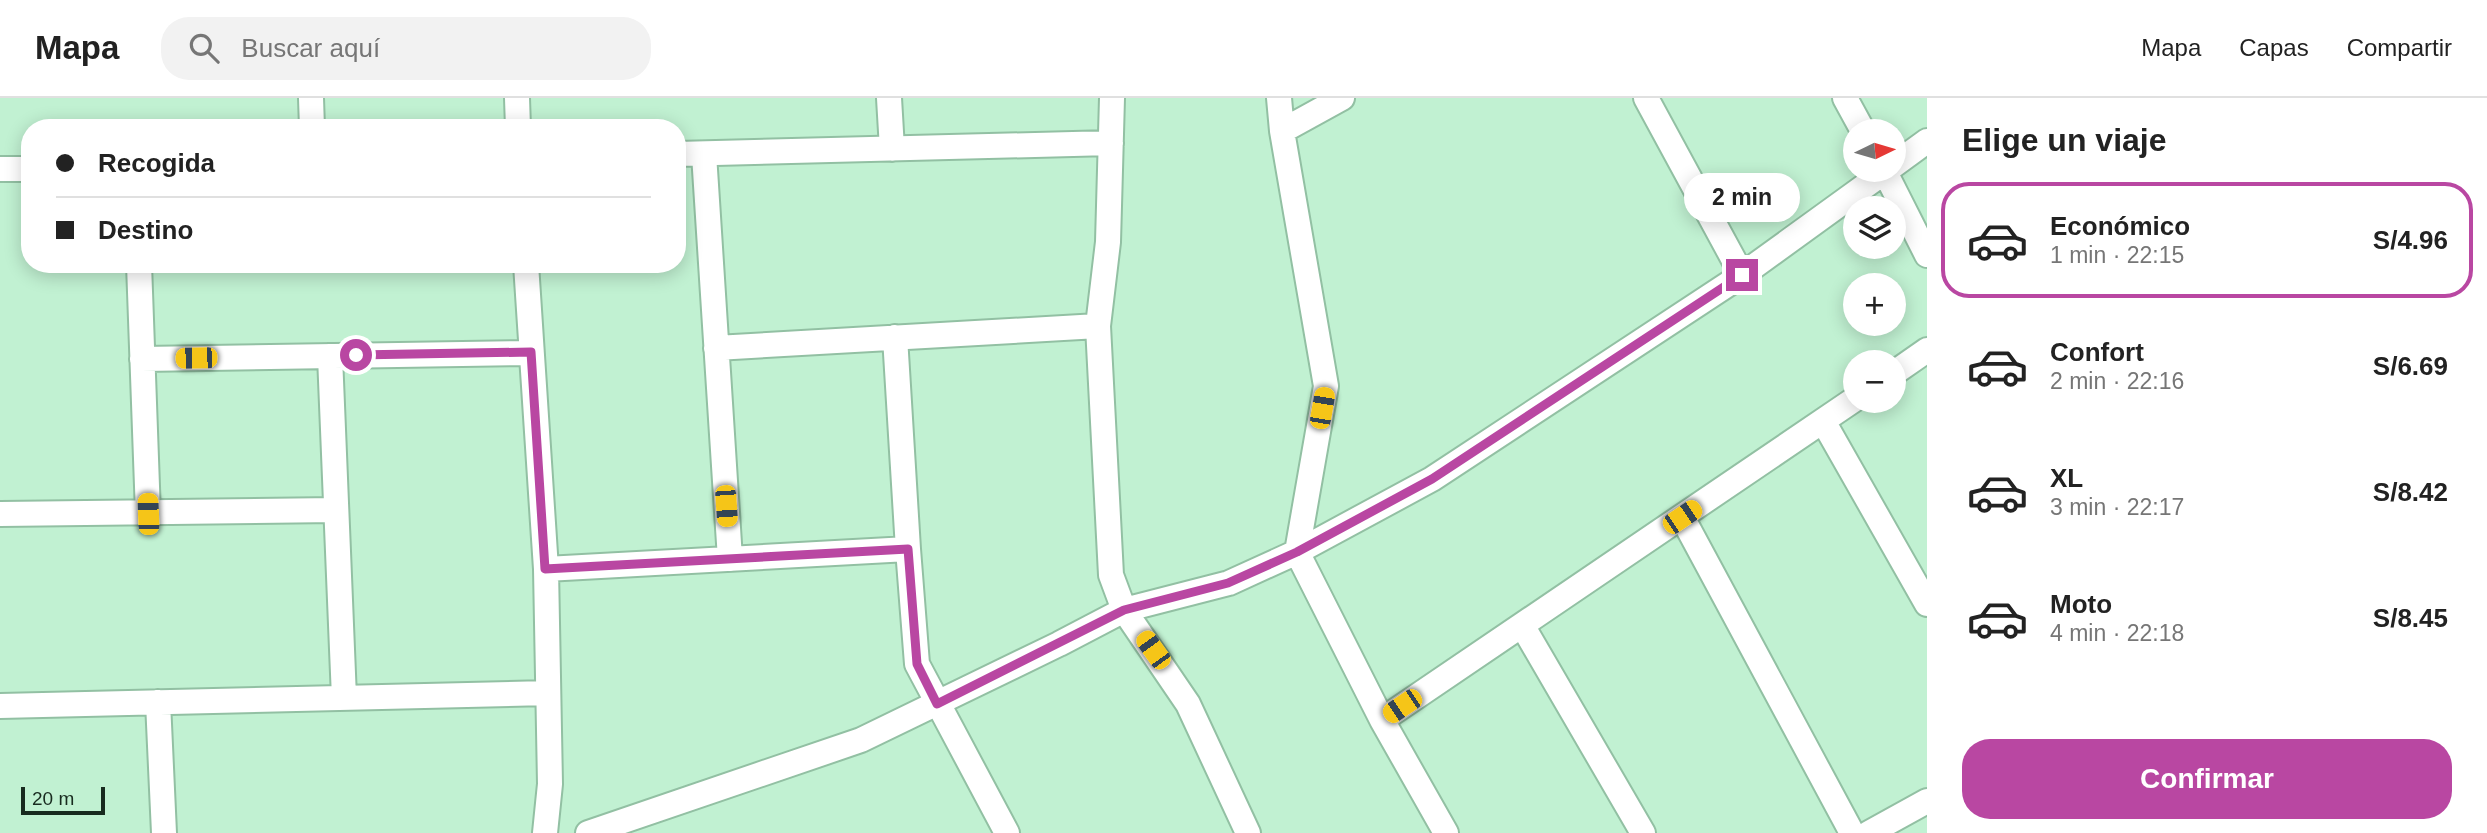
<!DOCTYPE html>
<html lang="es">
<meta charset="utf-8">
<style>
:root{--surface:#fff;--page:#f2f2f2;--text:#222;--muted:#767676;--line:#e0e0e0;--accent:#b947a2}
body{margin:0;font-family:Helvetica,sans-serif;background:var(--page);color:var(--text);height:100vh;display:flex;flex-direction:column;font-size:26px;white-space:nowrap}
*{box-sizing:border-box;margin:0}
p{font-size:23px;color:var(--muted)}
.icon{flex:none;width:38px;height:38px;fill:none;stroke:currentColor;stroke-width:2;stroke-linecap:round;stroke-linejoin:round}
.map{position:relative;flex:1;overflow:hidden}
.side{display:flex;flex-direction:column;background:var(--surface);width:560px}
.side>*{flex:none}
.top-card{position:absolute;left:21px;top:21px;width:665px;height:154px;border-radius:28px;box-shadow:0 4px 18px #0003;display:grid;align-content:center;height:154px;padding:0 35px;background:var(--surface)}
.needle{width:46px;rotate:85deg}
.fabs{position:absolute;left:1843px;top:21px;display:grid;gap:14px}
.fabs a{display:grid;place-items:center;width:63px;height:63px;border-radius:50%;background:var(--surface);box-shadow:0 4px 18px #0003;font-size:35px}
.scale{position:absolute;left:21px;bottom:18px;width:84px;box-sizing:border-box;padding-left:7px;border:4px solid #182b1f;border-top:0;font-size:19px;line-height:24px;white-space:nowrap;color:#182b1f;-webkit-text-stroke:5px #c1f1d2;paint-order:stroke}
.end{position:absolute;width:32px;height:32px;margin:-16px;border:9px solid #b947a2;background:#fff;box-shadow:0 0 0 4px #fff}
.from{border-radius:50%}
.bubble{position:absolute;height:49px;border-radius:24px;background:var(--surface);box-shadow:0 4px 18px #0003;font-size:23px;font-weight:800;line-height:49px;text-align:center}
.car{position:absolute;width:21px;height:42px;margin:-21px -10px;border-radius:9px;box-shadow:0 0 5px 2px #0007;background:linear-gradient(#f5c518 24%,#345 0 40%,#f5c518 0 76%,#345 0 86%,#f5c518 0)}
.top-card b{display:flex;align-items:center;gap:24px;height:66px;font-size:26px}
.top-card b+b{border-top:2px solid var(--line)}
.top-card i{width:18px;height:18px;background:var(--text)}
ul{padding:0;list-style:none}
li{display:flex;align-items:center;gap:21px;height:116px;margin:0 14px 10px;padding:0 21px;border:4px solid transparent;border-radius:28px}
li div{flex:1}
li b{display:block;font-size:26px}
li em{font-style:normal;font-weight:800}
li.current{border-color:var(--accent)}
li>.icon{width:63px;height:63px;stroke-width:1.5}
h2{padding:0 35px;font-size:32px;line-height:84px}
.cta{display:flex;gap:14px;margin-top:auto;padding:14px 35px}
.cta a{flex:1;height:80px;border-radius:28px;background:var(--accent);color:#fff;font-size:28px;font-weight:800;line-height:80px;text-align:center}
header{display:flex;align-items:center;gap:42px;box-sizing:border-box;height:98px;padding:0 35px;background:var(--surface);border-bottom:2px solid var(--line)}
header strong{font-size:33px}
nav{display:flex;gap:38px;margin-inline-start:auto;font-size:24px}
.search{width:490px;height:63px;background:var(--page);display:flex;align-items:center;gap:18px;box-sizing:border-box;padding:0 24px;border-radius:28px;color:var(--muted);font-size:26px}
main{display:flex;flex:1;min-height:0}
.map>svg:first-child{display:block}
</style>
<header>
<strong>Mapa</strong>
<div class="search"><svg class="icon" aria-label="search" viewBox="0 0 24 24"><circle cx="10" cy="10" r="6"/><path d="M15 15l6 6"/></svg>Buscar aquí</div>
<nav><a>Mapa</a><a>Capas</a><a>Compartir</a></nav>
</header>
<main>
<div class="map">
<svg width="1927" height="735" viewBox="0 0 1927 735">
<rect width="100%" height="100%" fill="#c1f1d2"/>
<g fill="none" stroke-linecap="round" stroke-linejoin="round">
<defs>
<path id="minor" d="M311,0L312,30
M517,0L518,30
M889,0L892,51
M1112,0L1108,144L1098,228L1111,477L1124,512L1188,606L1248,735
M1279,0L1282,33L1326,288L1297,454L1382,622L1446,735
M1646,0L1742,177
M1845,0L1863,33
M1282,33L1342,0
M677,56L1111,45
M704,56L730,461
M1894,67L1927,43
M0,71H30
M1884,72L1927,157
M139,166L148,416
M526,166L546,471L550,686L545,735
M895,239L908,451L917,566L1007,735
M716,250L1098,228
M330,258L344,600
M142,261L531,255
M1894,275L1927,252
M1823,323L1927,506
M0,416L336,412
M1682,419L1852,735
M546,471L908,451
M1522,527L1643,735
M158,604L164,735
M0,608L548,595
M1382,622L1855,301
M588,735L861,642L1059,546L1124,512L1229,485L1297,454L1432,381L1742,177L1887,72
M1869,735L1927,703"/>
</defs>
<!-- minor casing -->
<use href="#minor" stroke="#92c0a3" stroke-width="28"/>
<!-- minor -->
<use href="#minor" stroke="#fff" stroke-width="24"/>
</g>
<g fill="none" stroke-linecap="round" stroke-linejoin="round">
<!-- route -->
<path stroke="#b947a2" stroke-width="9" d="M356,257L531,254L545,471L908,451L917,566L937,606L1124,512L1228,485L1297,454L1432,381L1742,177"/>
</g>
</svg>
<div class="fabs">
<a><svg class="needle" viewBox="-14 -14 28 28"><path d="M0-13l5 13h-10z" fill="#e53935"/><path d="M0 13l5-13h-10z" fill="#767676"/></svg></a>
<a><svg class="icon" aria-label="layers" viewBox="0 0 24 24"><path d="M12 4l9 5-9 5-9-5zM3 14l9 5 9-5"/></svg></a>
<a>+</a>
<a>−</a>
</div>
<div class="scale">20 m</div>
<i class="end from" style="left:356px;top:257px"></i>
<i class="end" style="left:1742px;top:177px"></i>
<div class="bubble" style="left:1684px;top:75px;width:116px">2 min</div>
<i class="car" style="left:196px;top:260px;rotate:269deg"></i>
<i class="car" style="left:1322px;top:310px;rotate:10deg"></i>
<i class="car" style="left:726px;top:408px;rotate:176deg"></i>
<i class="car" style="left:148px;top:416px;rotate:358deg"></i>
<i class="car" style="left:1682px;top:419px;rotate:56deg"></i>
<i class="car" style="left:1153px;top:552px;rotate:324deg"></i>
<i class="car" style="left:1402px;top:608px;rotate:236deg"></i>
<div class="top-card">
<b><i class="from"></i>Recogida</b>
<b><i></i>Destino</b>
</div>
</div>
<section class="side">
<h2>Elige un viaje</h2>
<ul>
<li class="current"><svg class="icon" aria-label="car" viewBox="0 0 24 24"><path d="M5 17H2v-5l4-1 3-4h7l3 4 3 1v5h-3M9 17h6M6 11h13"/><circle cx="7" cy="17" r="2"/><circle cx="17" cy="17" r="2"/></svg><div><b>Económico</b><p>1 min · 22:15</p></div><em>S/4.96</em></li>
<li><svg class="icon" aria-label="car" viewBox="0 0 24 24"><path d="M5 17H2v-5l4-1 3-4h7l3 4 3 1v5h-3M9 17h6M6 11h13"/><circle cx="7" cy="17" r="2"/><circle cx="17" cy="17" r="2"/></svg><div><b>Confort</b><p>2 min · 22:16</p></div><em>S/6.69</em></li>
<li><svg class="icon" aria-label="car" viewBox="0 0 24 24"><path d="M5 17H2v-5l4-1 3-4h7l3 4 3 1v5h-3M9 17h6M6 11h13"/><circle cx="7" cy="17" r="2"/><circle cx="17" cy="17" r="2"/></svg><div><b>XL</b><p>3 min · 22:17</p></div><em>S/8.42</em></li>
<li><svg class="icon" aria-label="car" viewBox="0 0 24 24"><path d="M5 17H2v-5l4-1 3-4h7l3 4 3 1v5h-3M9 17h6M6 11h13"/><circle cx="7" cy="17" r="2"/><circle cx="17" cy="17" r="2"/></svg><div><b>Moto</b><p>4 min · 22:18</p></div><em>S/8.45</em></li>
</ul>
<div class="cta"><a>Confirmar</a></div>
</section>
</main>
